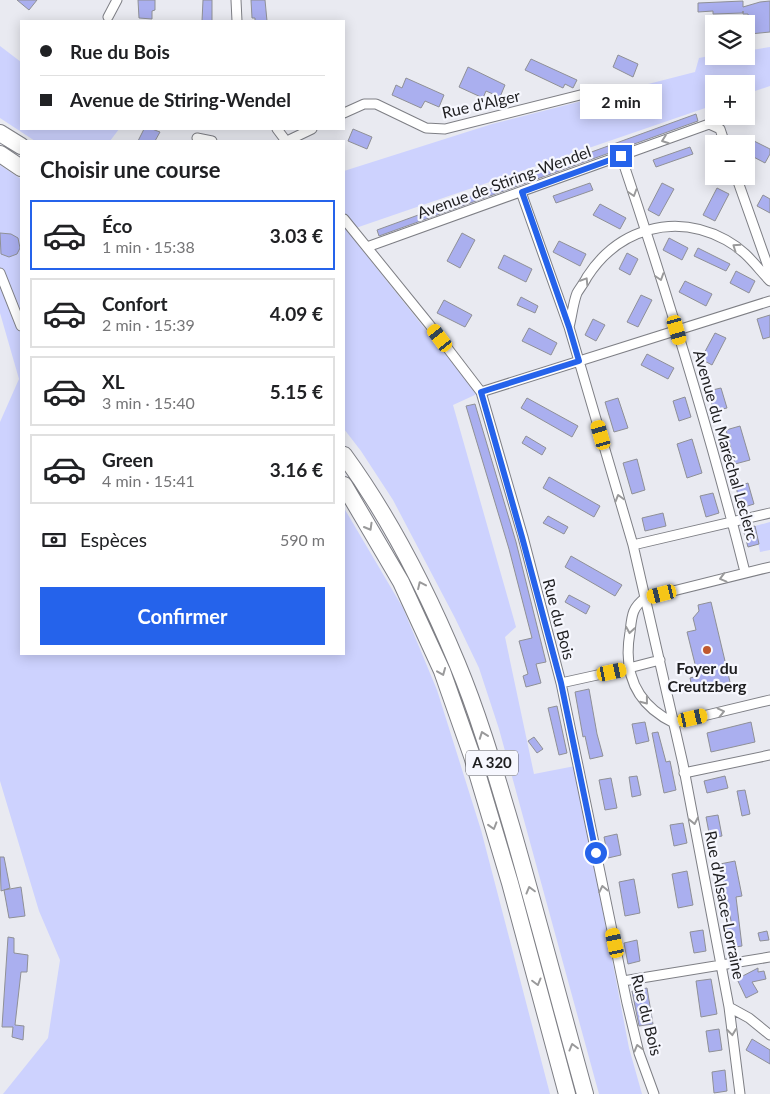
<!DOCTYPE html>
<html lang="fr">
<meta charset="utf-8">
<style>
:root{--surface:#fff;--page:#f2f2f2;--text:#202124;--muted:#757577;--line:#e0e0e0;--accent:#2563eb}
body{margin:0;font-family:Lato,sans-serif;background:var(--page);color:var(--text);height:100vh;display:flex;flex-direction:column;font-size:19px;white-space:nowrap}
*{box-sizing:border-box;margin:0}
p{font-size:16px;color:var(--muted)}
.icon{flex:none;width:28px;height:28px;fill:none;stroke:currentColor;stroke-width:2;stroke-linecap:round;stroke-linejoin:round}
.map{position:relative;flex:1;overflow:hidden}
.side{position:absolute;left:20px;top:140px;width:325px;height:515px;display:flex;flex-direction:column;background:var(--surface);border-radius:0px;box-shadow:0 2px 12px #0003}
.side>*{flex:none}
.hud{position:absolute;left:20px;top:20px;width:325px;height:110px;border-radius:0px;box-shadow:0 2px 12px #0003;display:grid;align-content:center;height:110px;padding:0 20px;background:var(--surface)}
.tools{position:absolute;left:705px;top:15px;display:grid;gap:10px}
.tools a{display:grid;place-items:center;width:50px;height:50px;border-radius:0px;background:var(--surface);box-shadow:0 2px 12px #0003;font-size:25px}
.end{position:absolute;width:22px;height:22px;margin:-11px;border:6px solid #2563eb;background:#fff;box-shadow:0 0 0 2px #fff}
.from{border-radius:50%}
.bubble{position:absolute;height:35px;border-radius:0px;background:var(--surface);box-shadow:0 2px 12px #0003;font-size:16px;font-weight:700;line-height:35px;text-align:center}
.car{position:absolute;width:15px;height:30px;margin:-15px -8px;border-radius:6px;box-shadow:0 0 4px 1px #0007;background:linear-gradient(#f5c518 24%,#345 0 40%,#f5c518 0 76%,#345 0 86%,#f5c518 0)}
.hud b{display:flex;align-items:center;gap:18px;height:48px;font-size:19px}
.hud b+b{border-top:1px solid var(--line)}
.hud i{width:12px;height:12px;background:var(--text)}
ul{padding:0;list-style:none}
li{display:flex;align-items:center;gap:15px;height:70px;margin:0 10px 8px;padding:0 10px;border:2px solid var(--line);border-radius:0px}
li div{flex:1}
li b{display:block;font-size:19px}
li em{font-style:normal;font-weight:700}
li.selected{border-color:var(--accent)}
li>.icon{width:45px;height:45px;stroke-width:1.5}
h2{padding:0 20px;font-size:22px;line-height:60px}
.pay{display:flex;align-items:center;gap:12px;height:55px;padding:0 20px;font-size:19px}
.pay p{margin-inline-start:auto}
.action{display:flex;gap:10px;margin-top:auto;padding:10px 20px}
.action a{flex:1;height:58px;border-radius:0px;background:var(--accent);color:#fff;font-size:20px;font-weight:700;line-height:58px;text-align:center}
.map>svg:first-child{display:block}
</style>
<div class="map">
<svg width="770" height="1094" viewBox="0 0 770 1094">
<rect width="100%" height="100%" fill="#e9eaf1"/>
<!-- green -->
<path fill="#cdd2fe" d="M0,46L21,62V129H119L110,141H35L0,118Z
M770,47V86L746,94V84H714V105L347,231L477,394L453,405L516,627L505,637L534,774L575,766L629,1048L642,1094H599L499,729L479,668L455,618L393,500L361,451L344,429V171L492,124L695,72L699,58L714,55L746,56V51Z
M0,165L21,179V654H344V508L403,608L437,690L481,830L550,1094H3L48,1038L60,960L39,911L0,781V422L19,379L0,313Z
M770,522V550L760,552L755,526Z"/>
<!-- building -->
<path fill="#aaafef" stroke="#8f9096" d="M17,0H37L29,10Z
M138,0H155V10L152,11V19L139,18Z
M203,0H212V21H202Z
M251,0H265L267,21H255V18H252Z
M743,1V7L760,2L770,1V32L750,34L748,14H743V11V13L713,14V11L698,12V3Z
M618,55L638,64L633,77L613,67Z
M531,59L577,80L573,88L565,84L563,88L525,70Z
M468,67L505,85L500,97L486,91L483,98L459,87Z
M406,78L444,95L439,107L425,101L421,108L392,95L396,85L402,88Z
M696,114L698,121L379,236L377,230Z
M144,129H152L160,132L155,141H138Z
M353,129L372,137L367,149L348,141Z
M746,137L770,149V154L765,163L746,153Z
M690,147L693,154L656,167L653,160Z
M590,183L593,190L556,203L553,196Z
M662,183L674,189L659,216L648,210Z
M717,188L729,194L715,221L703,215Z
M763,195L770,199V213L757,206Z
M600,204L626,218L620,229L593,215Z
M0,233L11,234L18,238L20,248L17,254L9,257L1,254Z
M462,233L475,240L460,268L447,261Z
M669,238L688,248L682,260L663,250Z
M559,241L586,254L580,266L553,252Z
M698,248L730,264L726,271L694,256Z
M627,253L638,259L630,275L619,269Z
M504,255L532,269L526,282L498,268Z
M736,271L755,281L749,293L730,283Z
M685,281L712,294L706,306L679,292Z
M641,295L652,300L638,327L627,322Z
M521,297L538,306L535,313L517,305Z
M444,300L472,315L465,327L437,313Z
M770,315V337L763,339L757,319Z
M593,319L605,325L596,341L585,335Z
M529,328L557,343L551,355L522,341Z
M715,333L726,338L712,365L701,359Z
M647,354L674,368L668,379L641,365Z
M721,388L727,408L714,411L708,391Z
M685,397L691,417L679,421L673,401Z
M527,398L578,426L572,437L521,408Z
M618,398L628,428L614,432L605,402Z
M475,404L516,542L546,662L536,664L541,683L526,687L523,676L528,674L519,641L532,638L509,549L466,406Z
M740,426L750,460L735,464L726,430Z
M526,436L546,448L542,455L522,443Z
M692,439L702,473L687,478L677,444Z
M637,459L645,490L632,494L623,463Z
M549,477L600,506L594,517L543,488Z
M748,483L754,504L741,508L736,487Z
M713,493L719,513L706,517L700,496Z
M663,513L666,526L645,531L642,518Z
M548,516L568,527L564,534L543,523Z
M755,526L759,544L748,547L743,529Z
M571,556L622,585L615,596L565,567Z
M569,595L590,606L586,614L565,602Z
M711,602L730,682L693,691L690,678L698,676L687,632L696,630L693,618L699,611L698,605Z
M589,689L597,734L603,756L590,759L585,736L583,737L575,692Z
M557,706L567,753L559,755L548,708Z
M645,722L649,741L636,744L632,724Z
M751,722L755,742L711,752L707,733Z
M658,732L666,762L670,761L676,790L664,793L652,733Z
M534,737L543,749L537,753L528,741Z
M637,776L641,795L632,797L629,777Z
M725,776L728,788L707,793L704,781Z
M611,778L617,808L605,810L599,780Z
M745,790L750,814L742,816L737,791Z
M718,815L722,836L710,838L706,817Z
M683,823L687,843L674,846L670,825Z
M617,834L621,855L608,858L604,837Z
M0,857H4L10,888L1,891Z
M735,861L742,896L736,897L742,946L729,948L726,927L732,926L720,864Z
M687,871L693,905L678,908L672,874Z
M634,879L640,913L625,916L619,882Z
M21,887L25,916L9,918L4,890Z
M703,930L706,951L694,953L690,932Z
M767,931L769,940L760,941L758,933Z
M8,937L14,938V953L28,955L27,972H21L15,1025L24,1026L23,1040L12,1037L13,1027H2Z
M637,940L640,961L628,964L624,943Z
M758,968V972L764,971L766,979L752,982L758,992L746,998L737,979Z
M711,979L717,1014L701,1017L696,981Z
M647,988L653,1024L639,1026L632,991Z
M719,1029L722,1050L709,1052L706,1031Z
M752,1039L770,1050V1064L746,1050Z
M725,1070L727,1091L714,1093L712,1072Z"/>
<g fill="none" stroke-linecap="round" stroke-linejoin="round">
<defs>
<path id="street" d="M236,0L237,21
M108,17L117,0
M344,113L364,104H376L426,128L445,129L600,90
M277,129L286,141
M197,138L212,141
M287,141L312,129
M621,156C667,293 710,432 745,572
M736,176L770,272
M521,192L569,327L633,545L683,764L729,1007L740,1094
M344,219L429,324L481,392L523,537L561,683L627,1003L639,1053L654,1094
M367,247L709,124L720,129L725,144
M0,273L21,326
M569,327C572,316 573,303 577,293C580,288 584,283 587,277C618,229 674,212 726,240C746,251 755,265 770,281
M481,392L770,301
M633,545L770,513
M561,683L629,668L660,660
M674,723C635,704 623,672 630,632C632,615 632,608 645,598L770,567
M674,723L770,700
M684,773L770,755
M623,981L770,957
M729,1007L749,1018L770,1035"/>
<path id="highway" d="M0,133L21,146
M0,154L21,168
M344,455C390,518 427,591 457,663C480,718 496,775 513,832C538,919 561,1007 585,1094
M344,485L401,582L442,671L472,756L510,883L567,1094"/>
</defs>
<!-- street casing -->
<use href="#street" stroke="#7e7f85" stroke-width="11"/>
<!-- highway casing -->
<use href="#highway" stroke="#7e7f85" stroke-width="18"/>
<!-- street -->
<use href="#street" stroke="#fff" stroke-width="9"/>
<!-- highway -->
<use href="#highway" stroke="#fff" stroke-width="16"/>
</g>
<!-- one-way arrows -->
<defs><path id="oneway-chevron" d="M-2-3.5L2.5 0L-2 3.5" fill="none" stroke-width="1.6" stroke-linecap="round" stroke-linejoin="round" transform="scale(1.25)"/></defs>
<g stroke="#9a9a9b">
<use href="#oneway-chevron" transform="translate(665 140) rotate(160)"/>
<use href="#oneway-chevron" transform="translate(633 193) rotate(72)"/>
<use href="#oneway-chevron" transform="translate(736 247) rotate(-145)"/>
<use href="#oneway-chevron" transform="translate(660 277) rotate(72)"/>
<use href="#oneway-chevron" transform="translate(585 281) rotate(-58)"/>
<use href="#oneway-chevron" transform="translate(619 498) rotate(-106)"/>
<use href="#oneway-chevron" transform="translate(369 527) rotate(60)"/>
<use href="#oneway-chevron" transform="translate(723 578) rotate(165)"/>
<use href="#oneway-chevron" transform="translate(421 585) rotate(-115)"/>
<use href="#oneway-chevron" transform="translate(630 630) rotate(99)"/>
<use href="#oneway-chevron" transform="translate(442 672) rotate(68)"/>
<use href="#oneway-chevron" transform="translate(645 701) rotate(52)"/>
<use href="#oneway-chevron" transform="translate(721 712) rotate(-13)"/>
<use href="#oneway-chevron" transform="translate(483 735) rotate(-110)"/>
<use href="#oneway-chevron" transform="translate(694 821) rotate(79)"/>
<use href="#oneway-chevron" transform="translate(493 826) rotate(73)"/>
<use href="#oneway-chevron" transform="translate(603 889) rotate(-102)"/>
<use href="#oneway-chevron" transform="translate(530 890) rotate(-105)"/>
<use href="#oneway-chevron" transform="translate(537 982) rotate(75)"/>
<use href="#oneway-chevron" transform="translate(732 1032) rotate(83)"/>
<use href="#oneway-chevron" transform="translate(573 1047) rotate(-105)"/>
<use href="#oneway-chevron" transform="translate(638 1048) rotate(-105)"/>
</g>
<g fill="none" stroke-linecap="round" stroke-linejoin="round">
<!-- route -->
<path stroke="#2563eb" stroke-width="6" d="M596,853L561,683L522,537L481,392L579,361L569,327L522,192L621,156"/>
</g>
<!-- markers -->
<circle fill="#c0582e" stroke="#f6f7fe" stroke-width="2" cx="707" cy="650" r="5"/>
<g text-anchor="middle" stroke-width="4.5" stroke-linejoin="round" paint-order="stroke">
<!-- shield labels -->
<rect fill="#f6f7fe" stroke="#5f5f63" stroke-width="1" x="466" y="750.5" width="52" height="25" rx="4"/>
<g font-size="15" font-weight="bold" fill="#1e1e20">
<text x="492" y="768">A 320</text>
</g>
<!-- street labels -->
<g font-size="16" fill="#1e1e20" stroke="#f6f7fe">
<text transform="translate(481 104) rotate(-13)" y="6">Rue d'Alger</text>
<text transform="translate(504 182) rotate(-20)" y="6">Avenue de Stiring-Wendel</text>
<text transform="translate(726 445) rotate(74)" y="6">Avenue du Maréchal Leclerc</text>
<text transform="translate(559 619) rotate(75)" y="6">Rue du Bois</text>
<text transform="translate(725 905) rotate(79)" y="6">Rue d'Alsace-Lorraine</text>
<text transform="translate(647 1015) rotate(76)" y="6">Rue du Bois</text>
</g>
<!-- poi labels -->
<g font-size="16" font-weight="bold" fill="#1e1e20" stroke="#f6f7fe">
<text x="707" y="674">Foyer du<tspan x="707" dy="18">Creutzberg</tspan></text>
</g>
</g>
</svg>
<div class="tools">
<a><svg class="icon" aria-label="layers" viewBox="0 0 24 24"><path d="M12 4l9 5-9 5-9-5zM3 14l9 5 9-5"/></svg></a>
<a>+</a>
<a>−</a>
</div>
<i class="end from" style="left:596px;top:853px"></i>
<i class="end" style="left:621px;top:156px"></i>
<div class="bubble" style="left:580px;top:84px;width:82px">2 min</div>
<i class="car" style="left:677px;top:330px;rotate:164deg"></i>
<i class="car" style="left:440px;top:338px;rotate:323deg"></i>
<i class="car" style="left:601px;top:435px;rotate:344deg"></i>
<i class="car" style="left:662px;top:594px;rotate:256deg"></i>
<i class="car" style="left:612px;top:672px;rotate:78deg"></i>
<i class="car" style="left:693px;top:718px;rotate:77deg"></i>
<i class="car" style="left:615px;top:943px;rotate:348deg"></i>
<div class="hud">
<b><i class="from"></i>Rue du Bois</b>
<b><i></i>Avenue de Stiring-Wendel</b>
</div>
<section class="side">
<h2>Choisir une course</h2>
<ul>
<li class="selected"><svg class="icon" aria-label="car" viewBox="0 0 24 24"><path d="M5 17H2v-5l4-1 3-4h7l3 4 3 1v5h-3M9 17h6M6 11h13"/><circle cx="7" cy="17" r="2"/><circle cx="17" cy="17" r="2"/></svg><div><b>Éco</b><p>1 min · 15:38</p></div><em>3.03 €</em></li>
<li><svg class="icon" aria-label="car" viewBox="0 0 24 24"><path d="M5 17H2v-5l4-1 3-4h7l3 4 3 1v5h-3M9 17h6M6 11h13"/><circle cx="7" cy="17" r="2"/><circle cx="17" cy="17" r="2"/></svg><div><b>Confort</b><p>2 min · 15:39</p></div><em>4.09 €</em></li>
<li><svg class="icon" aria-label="car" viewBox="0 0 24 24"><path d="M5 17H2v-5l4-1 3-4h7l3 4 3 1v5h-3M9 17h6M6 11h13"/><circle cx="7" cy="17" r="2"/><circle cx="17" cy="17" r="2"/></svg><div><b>XL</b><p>3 min · 15:40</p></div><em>5.15 €</em></li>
<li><svg class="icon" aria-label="car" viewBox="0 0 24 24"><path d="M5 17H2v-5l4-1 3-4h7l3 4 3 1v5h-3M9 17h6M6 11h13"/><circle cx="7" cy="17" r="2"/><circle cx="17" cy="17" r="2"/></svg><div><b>Green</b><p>4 min · 15:41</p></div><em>3.16 €</em></li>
</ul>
<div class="pay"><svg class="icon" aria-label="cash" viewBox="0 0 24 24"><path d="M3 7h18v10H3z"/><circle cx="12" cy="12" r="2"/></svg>Espèces<p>590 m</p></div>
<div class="action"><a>Confirmer</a></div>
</section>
</div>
